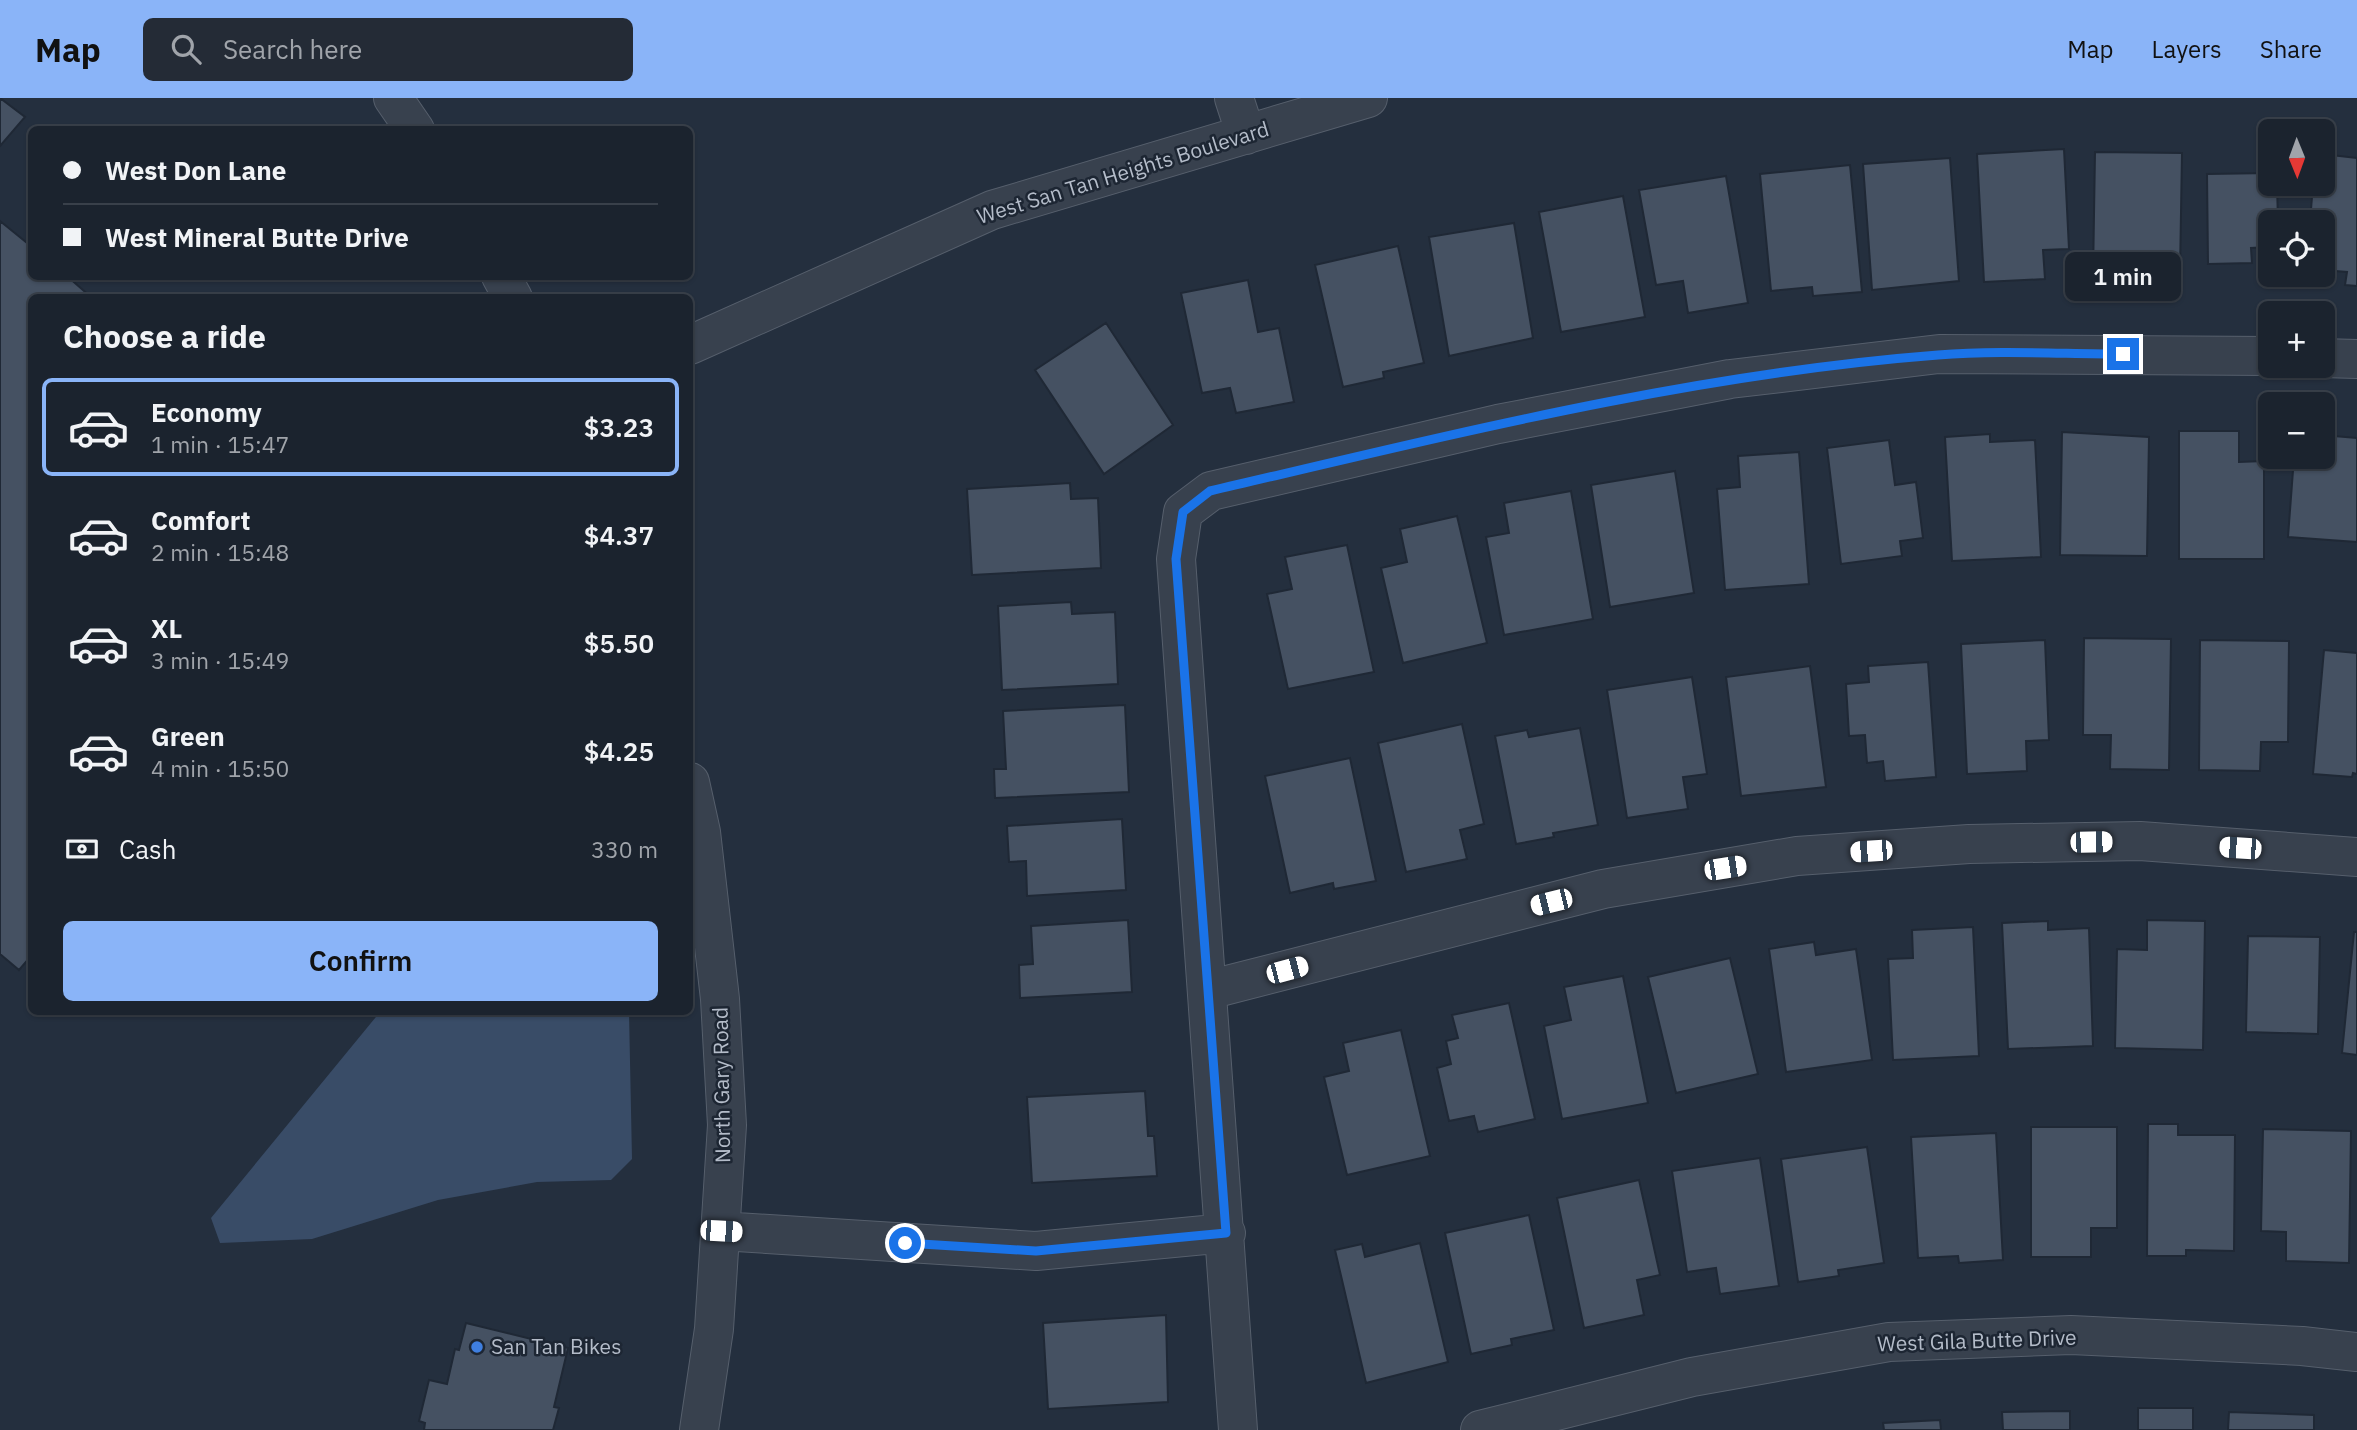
<!DOCTYPE html>
<meta charset="utf-8">
<style>
:root{--surface:#1b232e;--page:#242b36;--text:#f1f3f6;--muted:#a0a4aa;--line:#39404a;--accent:#8ab4f8}
body{margin:0;font-family:"IBM Plex Sans",sans-serif;background:var(--page);color:var(--text);height:100vh;display:flex;flex-direction:column;font-size:26px;white-space:nowrap}
*{box-sizing:border-box;margin:0}
p{font-size:23px;color:var(--muted)}
.icon{flex:none;width:38px;height:38px;fill:none;stroke:currentColor;stroke-width:2;stroke-linecap:round;stroke-linejoin:round}
.map{position:relative;flex:1;overflow:hidden}
.details{position:absolute;left:28px;top:196px;width:665px;height:721px;display:flex;flex-direction:column;background:var(--surface);border-radius:10px;box-shadow:0 2px 5px #0004,0 0 0 2px var(--line)}
.details>*{flex:none}
.top-card{position:absolute;left:28px;top:28px;width:665px;height:154px;border-radius:10px;box-shadow:0 2px 5px #0004,0 0 0 2px var(--line);display:grid;align-content:center;height:154px;padding:0 35px;background:var(--surface)}
.needle{width:46px;rotate:179deg}
.tools{position:absolute;left:2258px;top:21px;display:grid;gap:14px}
.tools a{display:grid;place-items:center;width:77px;height:77px;border-radius:10px;background:var(--surface);box-shadow:0 2px 5px #0004,0 0 0 2px var(--line);font-size:35px}
.end{position:absolute;width:32px;height:32px;margin:-16px;border:9px solid #1a73e8;background:#fff;box-shadow:0 0 0 4px #fff}
.from{border-radius:50%}
.bubble{position:absolute;height:49px;border-radius:10px;background:var(--surface);box-shadow:0 2px 5px #0004,0 0 0 2px var(--line);font-size:23px;font-weight:600;line-height:49px;text-align:center}
.car{position:absolute;width:21px;height:42px;margin:-21px -10px;border-radius:9px;box-shadow:0 0 5px 2px #0007;background:linear-gradient(#fff 24%,#345 0 40%,#fff 0 76%,#345 0 86%,#fff 0)}
.top-card b{display:flex;align-items:center;gap:24px;height:66px;font-size:26px}
.top-card b+b{border-top:2px solid var(--line)}
.top-card i{width:18px;height:18px;background:var(--text)}
ul{padding:0;list-style:none}
li{display:flex;align-items:center;gap:21px;height:98px;margin:0 14px 10px;padding:0 21px;border:4px solid transparent;border-radius:10px}
li div{flex:1}
li b{display:block;font-size:26px}
li em{font-style:normal;font-weight:600}
li.selected{border-color:var(--accent)}
li>.icon{width:63px;height:63px;stroke-width:1.5}
h2{padding:0 35px;font-size:32px;line-height:84px}
.pay{display:flex;align-items:center;gap:18px;height:77px;padding:0 35px;font-size:26px}
.pay p{margin-inline-start:auto}
.action{display:flex;gap:14px;margin-top:auto;padding:14px 35px}
.action a{flex:1;height:80px;border-radius:10px;background:var(--accent);color:#111;font-size:28px;font-weight:600;line-height:80px;text-align:center}
header{display:flex;align-items:center;gap:42px;box-sizing:border-box;height:98px;padding:0 35px;background:var(--accent);color:#111}
header strong{font-size:33px}
nav{display:flex;gap:38px;margin-inline-start:auto;font-size:24px}
.search{width:490px;height:63px;background:var(--page);display:flex;align-items:center;gap:18px;box-sizing:border-box;padding:0 24px;border-radius:10px;color:var(--muted);font-size:26px}
.map>svg:first-child{display:block}
</style>
<header>
<strong>Map</strong>
<div class="search"><svg class="icon" aria-label="search" viewBox="0 0 24 24"><circle cx="10" cy="10" r="6"/><path d="M15 15l6 6"/></svg>Search here</div>
<nav><a>Map</a><a>Layers</a><a>Share</a></nav>
</header>
<div class="map">
<svg width="2357" height="1332" viewBox="0 0 2357 1332">
<rect width="100%" height="100%" fill="#242f3e"/>
<!-- water -->
<path fill="#394c67" d="M380,914H629L632,1061L611,1082L537,1084L438,1102L312,1141L220,1145L211,1120Z"/>
<!-- building -->
<path fill="#455162" stroke="#1f2835" stroke-width="2" d="M0,0L25,19L0,48Z
M2064,51L2069,151L2043,152L2045,181L1984,184L1977,56Z
M2095,54L2182,55L2180,175L2132,174L2133,180L2093,179Z
M2322,56L2357,60V188L2345,187L2347,174L2322,172V124H2310L2313,86H2322Z
M1950,60L1959,183L1872,192L1863,66Z
M1850,67L1862,194L1813,198L1812,189L1771,193L1760,76Z
M2270,75V86H2277L2278,124H2270V149L2251,150L2252,165L2208,166L2207,76Z
M1726,78L1748,205L1688,215L1683,183L1656,187L1639,92Z
M1623,98L1645,219L1561,234L1539,114Z
M0,123L32,149V178H67L92,200H32V857L19,872L0,856Z
M1514,125L1533,240L1449,258L1429,139Z
M1398,148L1424,265L1383,274L1384,280L1343,289L1315,167Z
M1248,182L1258,234L1279,230L1294,304L1236,315L1230,290L1202,295L1181,195Z
M1106,225L1173,327L1104,376L1035,272Z
M2179,333H2239V364L2264,363V461H2179Z
M2062,334L2149,339L2147,458L2060,457Z
M1990,336V344L2035,342L2041,459L1952,463L1945,339Z
M2322,337L2357,340V444L2288,439L2294,359H2322Z
M1889,342L1895,387L1916,384L1923,440L1900,443L1902,458L1841,466L1827,350Z
M1799,354L1809,486L1725,492L1717,391L1740,389L1738,358Z
M1675,373L1694,495L1610,509L1591,387Z
M1070,385L1071,401L1098,400L1101,470L972,477L967,391Z
M1571,393L1593,521L1504,537L1486,439L1509,435L1504,405Z
M1457,418L1487,545L1403,565L1381,470L1407,464L1400,431Z
M1347,447L1374,574L1288,591L1267,496L1292,491L1285,459Z
M1071,504L1072,516L1115,514L1118,586L1002,592L998,508Z
M2084,540L2171,541L2169,672L2110,671L2111,637H2083Z
M2045,542L2049,642L2026,643L2027,673L1967,676L1961,546Z
M2200,542L2289,543L2288,644H2261L2260,673L2199,672Z
M2324,552L2357,555V676L2353,675L2352,679L2313,676Z
M1928,564L1936,679L1885,683L1883,663L1867,665L1865,637L1849,638L1846,586L1869,584L1868,568Z
M1810,568L1826,689L1741,698L1726,579Z
M1692,579L1707,676L1683,679L1688,711L1627,720L1607,592Z
M1125,607L1129,694L995,700L994,671H1006L1003,613Z
M1462,626L1484,726L1460,732L1467,761L1406,774L1378,645Z
M1580,630L1598,727L1553,735L1554,739L1516,746L1495,638L1527,632L1529,639Z
M1350,660L1376,783L1334,791L1333,785L1290,795L1265,678Z
M1122,721L1126,792L1027,798L1026,763L1009,764L1007,728Z
M1128,822L1132,894L1020,900L1019,867L1033,866L1031,828Z
M2147,822L2205,823L2203,952L2115,950L2117,851L2147,852Z
M2048,823V832L2089,830L2093,948L2008,951L2002,825Z
M1973,829L1979,958L1893,962L1888,861L1913,860L1912,832Z
M2354,834H2357V957L2342,955Z
M2248,838L2320,839L2318,936L2246,934Z
M1814,844L1816,857L1856,851L1872,962L1786,974L1769,851Z
M1730,860L1758,976L1676,995L1648,879Z
M1623,878L1648,1005L1562,1021L1544,928L1571,922L1564,889Z
M1509,905L1535,1021L1478,1034L1474,1018L1449,1023L1437,970L1451,966L1446,943L1458,940L1452,917Z
M1401,932L1430,1058L1347,1077L1324,979L1349,973L1343,945Z
M1145,993L1148,1038H1154L1157,1078L1032,1085L1027,999Z
M2148,1026H2178V1037H2235L2234,1153L2186,1152V1158H2147Z
M2031,1029H2117V1130H2091V1159H2031Z
M2263,1031L2351,1033L2349,1165L2286,1163V1134L2261,1133Z
M1996,1035L2003,1162L1959,1165L1958,1158L1918,1160L1911,1039Z
M1867,1049L1884,1165L1838,1172L1839,1178L1798,1184L1781,1061Z
M1760,1060L1779,1188L1720,1196L1716,1170L1687,1174L1672,1073Z
M1639,1082L1660,1177L1637,1182L1644,1217L1584,1230L1557,1100Z
M1529,1117L1554,1232L1511,1241L1512,1247L1471,1256L1445,1135Z
M1420,1145L1448,1264L1366,1285L1335,1152L1362,1146L1365,1159Z
M1166,1217L1168,1304L1048,1311L1043,1225Z
M466,1225L568,1250L554,1309L559,1310L553,1332H424L425,1325L419,1323L429,1282L447,1286L455,1251L459,1252Z
M2138,1310H2193V1332H2138Z
M2070,1313V1332H2003L2002,1314Z
M2229,1314L2314,1317V1332H2228Z
M1940,1322L1941,1332H1884L1883,1325Z"/>
<g fill="none" stroke-linecap="round" stroke-linejoin="round">
<defs>
<path id="minor" d="M393,0L415,32
M1234,0L1246,37
M501,178L513,200
M690,247L992,112L1368,0
M2322,260L2357,261
M690,684L701,734L720,901L727,1027L714,1231L699,1332
M1208,892L1603,791L1797,758L1969,746L2140,743L2357,759
M721,1133L1036,1153L1226,1135
M1238,1332L1176,461L1183,414L1211,393L1498,326L1730,281L1939,256L2270,258
M1480,1332L1692,1279L1889,1244L2071,1237L2302,1248L2357,1254"/>
</defs>
<!-- minor casing -->
<use href="#minor" stroke="#565f6c" stroke-width="40"/>
<!-- minor -->
<use href="#minor" stroke="#38414e" stroke-width="38"/>
</g>
<g fill="none" stroke-linecap="round" stroke-linejoin="round">
<!-- route -->
<path stroke="#1a73e8" stroke-width="9" d="M905,1145L1036,1153L1226,1135L1176,461L1183,414L1210,393C1450,337 1691,276 1938,257C1999,252 2062,256 2123,256"/>
</g>
<!-- markers -->
<circle fill="#3f7fe0" stroke="#1d2633" stroke-width="2.5" cx="477" cy="1249" r="7"/>
<g text-anchor="middle" stroke-width="5" stroke-linejoin="round" paint-order="stroke">
<!-- street labels -->
<g font-size="21" fill="#b4bcc9" stroke="#1d2633">
<text transform="translate(1123 75) rotate(-17)" y="7">West San Tan Heights Boulevard</text>
<text transform="translate(722 987) rotate(-91)" y="7">North Gary Road</text>
<text transform="translate(1977 1243) rotate(-2)" y="7">West Gila Butte Drive</text>
</g>
<!-- poi labels -->
<g font-size="21" fill="#b4bcc9" stroke="#1d2633" text-anchor="start">
<text x="491" y="1256">San Tan Bikes</text>
</g>
</g>
</svg>
<div class="tools">
<a><svg class="needle" viewBox="-14 -14 28 28"><path d="M0-13l5 13h-10z" fill="#e53935"/><path d="M0 13l5-13h-10z" fill="#a0a4aa"/></svg></a>
<a><svg class="icon" aria-label="locate" viewBox="0 0 24 24"><circle cx="12" cy="12" r="6"/><path d="M12 2v4M12 18v4M2 12h4M18 12h4"/></svg></a>
<a>+</a>
<a>−</a>
</div>
<i class="end from" style="left:905px;top:1145px"></i>
<i class="end" style="left:2123px;top:256px"></i>
<div class="bubble" style="left:2065px;top:154px;width:116px">1 min</div>
<i class="car" style="left:2091px;top:744px;rotate:89deg"></i>
<i class="car" style="left:2240px;top:750px;rotate:274deg"></i>
<i class="car" style="left:1871px;top:753px;rotate:266deg"></i>
<i class="car" style="left:1725px;top:770px;rotate:81deg"></i>
<i class="car" style="left:1551px;top:804px;rotate:256deg"></i>
<i class="car" style="left:1287px;top:872px;rotate:75deg"></i>
<i class="car" style="left:721px;top:1133px;rotate:93deg"></i>
<div class="top-card">
<b><i class="from"></i>West Don Lane</b>
<b><i></i>West Mineral Butte Drive</b>
</div>
<section class="details">
<h2>Choose a ride</h2>
<ul>
<li class="selected"><svg class="icon" aria-label="car" viewBox="0 0 24 24"><path d="M5 17H2v-5l4-1 3-4h7l3 4 3 1v5h-3M9 17h6M6 11h13"/><circle cx="7" cy="17" r="2"/><circle cx="17" cy="17" r="2"/></svg><div><b>Economy</b><p>1 min · 15:47</p></div><em>$3.23</em></li>
<li><svg class="icon" aria-label="car" viewBox="0 0 24 24"><path d="M5 17H2v-5l4-1 3-4h7l3 4 3 1v5h-3M9 17h6M6 11h13"/><circle cx="7" cy="17" r="2"/><circle cx="17" cy="17" r="2"/></svg><div><b>Comfort</b><p>2 min · 15:48</p></div><em>$4.37</em></li>
<li><svg class="icon" aria-label="car" viewBox="0 0 24 24"><path d="M5 17H2v-5l4-1 3-4h7l3 4 3 1v5h-3M9 17h6M6 11h13"/><circle cx="7" cy="17" r="2"/><circle cx="17" cy="17" r="2"/></svg><div><b>XL</b><p>3 min · 15:49</p></div><em>$5.50</em></li>
<li><svg class="icon" aria-label="car" viewBox="0 0 24 24"><path d="M5 17H2v-5l4-1 3-4h7l3 4 3 1v5h-3M9 17h6M6 11h13"/><circle cx="7" cy="17" r="2"/><circle cx="17" cy="17" r="2"/></svg><div><b>Green</b><p>4 min · 15:50</p></div><em>$4.25</em></li>
</ul>
<div class="pay"><svg class="icon" aria-label="cash" viewBox="0 0 24 24"><path d="M3 7h18v10H3z"/><circle cx="12" cy="12" r="2"/></svg>Cash<p>330 m</p></div>
<div class="action"><a>Confirm</a></div>
</section>
</div>
